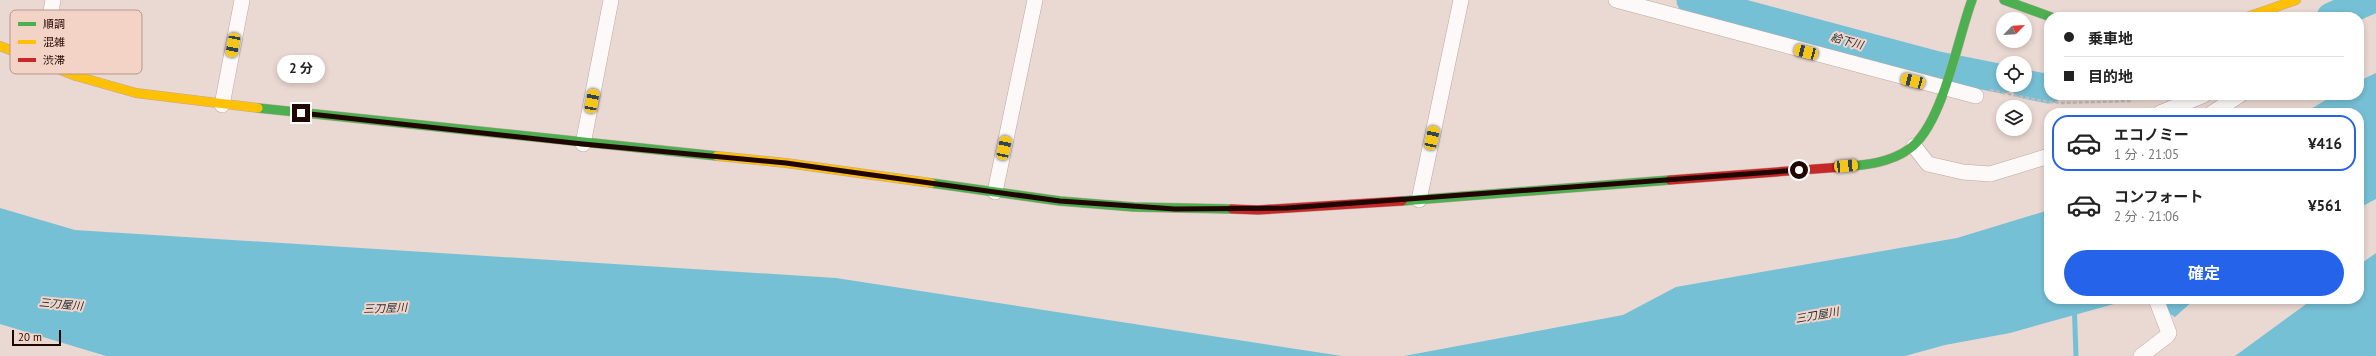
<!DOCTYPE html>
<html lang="ja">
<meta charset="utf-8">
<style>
:root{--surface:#fff;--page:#f2f2f2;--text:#222;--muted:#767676;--line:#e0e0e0;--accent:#2563eb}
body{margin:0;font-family:"PT Sans","Noto Sans JP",sans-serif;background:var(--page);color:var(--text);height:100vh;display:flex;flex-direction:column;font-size:15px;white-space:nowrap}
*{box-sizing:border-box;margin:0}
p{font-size:13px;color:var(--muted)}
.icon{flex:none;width:22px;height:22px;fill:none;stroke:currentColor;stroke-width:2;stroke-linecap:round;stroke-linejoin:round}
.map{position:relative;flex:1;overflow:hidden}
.side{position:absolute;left:2044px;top:108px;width:320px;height:196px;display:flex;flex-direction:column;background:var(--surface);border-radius:16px;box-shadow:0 2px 6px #0003}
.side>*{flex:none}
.banner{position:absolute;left:2044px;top:12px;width:320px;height:88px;border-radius:16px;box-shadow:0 2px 6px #0003;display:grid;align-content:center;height:88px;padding:0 20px;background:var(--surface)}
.needle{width:26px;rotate:66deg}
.fabs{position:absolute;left:1996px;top:12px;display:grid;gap:8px}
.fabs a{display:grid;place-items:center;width:36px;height:36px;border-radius:50%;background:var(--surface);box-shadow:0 2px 6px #0003;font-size:20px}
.scale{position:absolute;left:12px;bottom:10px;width:49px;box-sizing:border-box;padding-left:4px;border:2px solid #210600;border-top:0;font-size:11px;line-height:14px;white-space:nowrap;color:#210600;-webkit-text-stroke:3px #f4d3c7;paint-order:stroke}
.end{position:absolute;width:18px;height:18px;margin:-9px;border:5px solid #210600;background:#fff;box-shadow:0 0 0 2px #fff}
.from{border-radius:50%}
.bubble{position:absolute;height:28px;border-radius:14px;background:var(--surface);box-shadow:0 2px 6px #0003;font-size:13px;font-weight:700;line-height:28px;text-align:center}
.car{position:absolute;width:12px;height:24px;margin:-12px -6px;border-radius:5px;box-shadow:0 0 3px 1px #0007;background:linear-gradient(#f5c518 24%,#345 0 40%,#f5c518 0 76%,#345 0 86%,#f5c518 0)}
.banner b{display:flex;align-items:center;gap:14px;height:38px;font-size:15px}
.banner b+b{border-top:1px solid var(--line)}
.banner i{width:10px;height:10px;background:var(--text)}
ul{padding:7px 0 0;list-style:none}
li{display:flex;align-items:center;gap:12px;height:56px;margin:0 8px 6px;padding:0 12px;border:2px solid transparent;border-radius:16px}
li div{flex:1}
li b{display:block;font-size:15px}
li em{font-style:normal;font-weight:700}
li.active{border-color:var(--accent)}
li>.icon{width:36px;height:36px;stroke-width:1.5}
.primary-button{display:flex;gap:8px;margin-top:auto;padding:8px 20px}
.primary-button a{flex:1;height:46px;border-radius:24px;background:var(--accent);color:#fff;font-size:16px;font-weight:700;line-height:46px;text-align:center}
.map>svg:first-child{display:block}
</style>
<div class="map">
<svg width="2376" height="356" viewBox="0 0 2376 356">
<rect width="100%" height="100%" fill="#ead8d2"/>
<!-- water -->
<path fill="#76c0d6" d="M2376,73V199L2359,208V113H2304L2334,95H2359V81Z
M0,208L75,230L836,278L1342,356H106L0,324Z
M2049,210V299H2132L2010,333L1945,345L1905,356H1404L1623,315L1676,287L1957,238Z
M2376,253V356H2235L2313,299H2359V265Z
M2145,299H2195L2175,317Z"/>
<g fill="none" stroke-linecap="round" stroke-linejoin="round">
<!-- stream -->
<path stroke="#76c0d6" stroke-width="5" d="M2074,299L2076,356"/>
<!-- river -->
<path stroke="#76c0d6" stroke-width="29" d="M1691,0L1938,66L2003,79
M2331,17L2370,0
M2025,84L2049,89"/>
<defs>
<path id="street" d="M1616,0L1976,96
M41,64L53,0
M222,105L242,0
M2160,113L2204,95
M2212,113L2240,95
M583,144L611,0
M1914,146L1928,164L1963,172L1990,174L2049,156
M995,192L1035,0
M1419,200L1461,0
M2141,356L2167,336L2169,333L2156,299"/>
<path id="fast" d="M2004,0L2051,17
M258,108L717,156
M1842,167C1864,165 1890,163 1909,149C1943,125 1957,40 1972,0
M931,183L1060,201L1134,207L1232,209
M1402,201L1670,180"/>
<path id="slow" d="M2247,17L2296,0
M0,46L76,76L136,93L258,108
M717,156L786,163L931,183"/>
<path id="jam" d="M1670,180L1842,167
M1232,209L1258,210L1402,201"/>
</defs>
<!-- street casing -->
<use href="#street" stroke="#bda79f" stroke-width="16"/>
<!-- fast casing -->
<use href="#fast" stroke="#bda79f" stroke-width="10"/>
<!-- slow casing -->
<use href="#slow" stroke="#bda79f" stroke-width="10"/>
<!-- jam casing -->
<use href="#jam" stroke="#bda79f" stroke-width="10"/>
<!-- path -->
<path stroke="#c5bcb9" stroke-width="2.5" stroke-dasharray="4 2" stroke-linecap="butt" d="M1990,90L2037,100L2062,103L2132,101"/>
<!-- street -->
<use href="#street" stroke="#fcf9f8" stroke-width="15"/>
<!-- fast -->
<use href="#fast" stroke="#4caf50" stroke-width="9"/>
<!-- slow -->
<use href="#slow" stroke="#ffc107" stroke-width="9"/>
<!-- jam -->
<use href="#jam" stroke="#c62828" stroke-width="9"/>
</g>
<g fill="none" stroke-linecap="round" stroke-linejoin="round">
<!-- route -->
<path stroke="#210600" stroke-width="5" d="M301,113L583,144L786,163L1060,201L1175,209L1287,208L1799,170"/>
</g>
<g text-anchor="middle" stroke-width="4" stroke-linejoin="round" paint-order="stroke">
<!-- water labels -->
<g font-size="11" font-style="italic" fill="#162e37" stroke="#f4d3c7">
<text transform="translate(1847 41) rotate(15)" y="4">給下川</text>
<text transform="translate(61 304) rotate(5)" y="4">三刀屋川</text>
<text transform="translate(385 308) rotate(-2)" y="4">三刀屋川</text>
<text transform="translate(1817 315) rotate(-10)" y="4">三刀屋川</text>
</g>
</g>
<!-- legend -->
<rect x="10" y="10" width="132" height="64" rx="6" fill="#f4d3c7" stroke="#b5968b" stroke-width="1"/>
<rect x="18" y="22" width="18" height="4" fill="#4caf50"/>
<rect x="18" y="40" width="18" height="4" fill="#ffc107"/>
<rect x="18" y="58" width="18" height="4" fill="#c62828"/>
<g font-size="11" fill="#210600">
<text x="43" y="28">順調</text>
<text x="43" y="46">混雑</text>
<text x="43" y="64">渋滞</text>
</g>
</svg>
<div class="fabs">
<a><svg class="needle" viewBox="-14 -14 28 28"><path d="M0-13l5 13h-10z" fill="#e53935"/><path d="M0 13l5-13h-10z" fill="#767676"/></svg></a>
<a><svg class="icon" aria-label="locate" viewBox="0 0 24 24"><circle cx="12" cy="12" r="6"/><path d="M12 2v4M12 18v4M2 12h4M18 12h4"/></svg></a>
<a><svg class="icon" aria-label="layers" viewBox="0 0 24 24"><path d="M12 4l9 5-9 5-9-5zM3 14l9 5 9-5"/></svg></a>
</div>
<div class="scale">20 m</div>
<i class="end from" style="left:1799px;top:170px"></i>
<i class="end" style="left:301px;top:113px"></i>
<div class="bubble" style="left:277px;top:55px;width:48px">2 分</div>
<i class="car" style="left:233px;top:45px;rotate:191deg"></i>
<i class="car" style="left:1806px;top:52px;rotate:285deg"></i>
<i class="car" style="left:1913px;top:81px;rotate:285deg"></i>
<i class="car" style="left:592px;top:101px;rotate:11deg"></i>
<i class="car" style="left:1432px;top:138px;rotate:12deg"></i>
<i class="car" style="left:1004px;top:148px;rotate:12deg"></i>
<i class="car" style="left:1846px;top:166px;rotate:85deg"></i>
<div class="banner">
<b><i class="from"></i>乗車地</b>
<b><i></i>目的地</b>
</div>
<section class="side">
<ul>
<li class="active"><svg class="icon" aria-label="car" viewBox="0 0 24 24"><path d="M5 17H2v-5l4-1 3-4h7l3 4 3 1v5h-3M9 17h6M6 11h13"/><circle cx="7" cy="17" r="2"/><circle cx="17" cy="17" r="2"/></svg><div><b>エコノミー</b><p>1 分 · 21:05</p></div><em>¥416</em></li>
<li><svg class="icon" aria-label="car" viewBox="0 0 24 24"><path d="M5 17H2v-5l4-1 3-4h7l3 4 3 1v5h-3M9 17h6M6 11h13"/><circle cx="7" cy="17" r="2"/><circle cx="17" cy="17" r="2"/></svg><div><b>コンフォート</b><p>2 分 · 21:06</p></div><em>¥561</em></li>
</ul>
<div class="primary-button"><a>確定</a></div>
</section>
</div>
